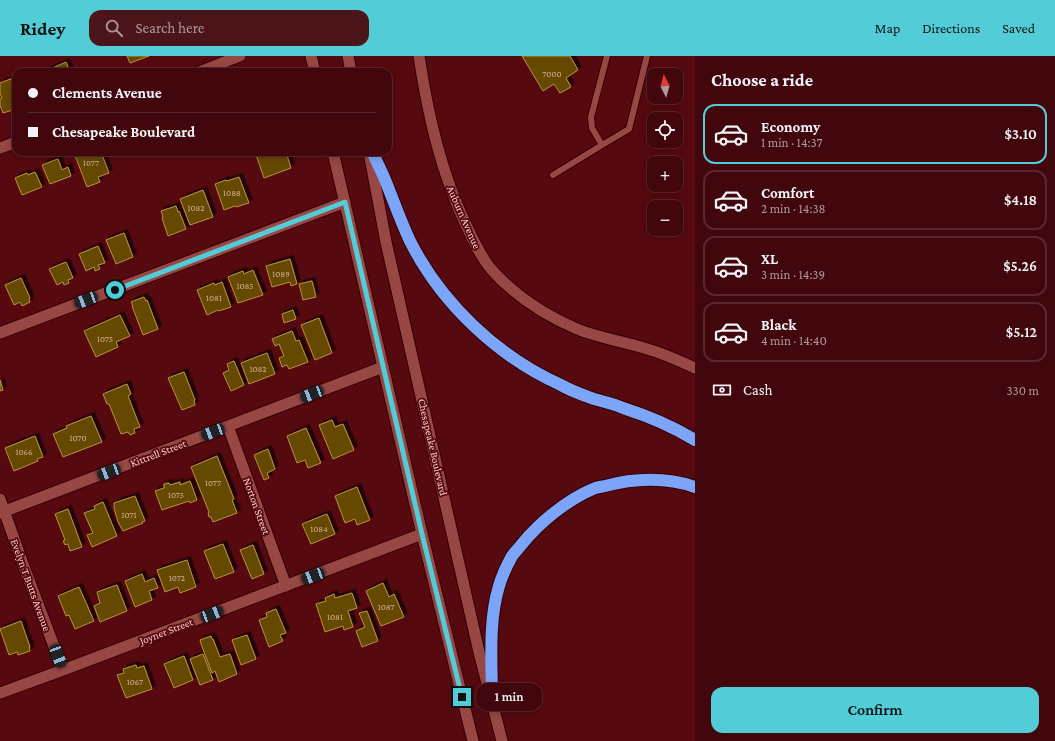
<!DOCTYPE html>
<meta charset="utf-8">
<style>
:root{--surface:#41070c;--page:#4c151a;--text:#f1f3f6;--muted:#ae999d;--line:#5a282d;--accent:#52ccd6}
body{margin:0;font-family:"Crimson Pro",serif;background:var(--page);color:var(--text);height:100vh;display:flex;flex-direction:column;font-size:15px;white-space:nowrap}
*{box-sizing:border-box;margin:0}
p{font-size:13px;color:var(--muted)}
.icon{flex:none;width:22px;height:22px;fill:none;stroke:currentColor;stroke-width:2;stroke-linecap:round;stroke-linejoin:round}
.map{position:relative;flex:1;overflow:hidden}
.sheet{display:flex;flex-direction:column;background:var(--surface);width:360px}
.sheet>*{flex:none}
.guide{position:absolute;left:12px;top:12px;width:380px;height:88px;border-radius:12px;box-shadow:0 2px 10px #0003,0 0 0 1px var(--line);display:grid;align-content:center;height:88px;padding:0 16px;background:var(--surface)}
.needle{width:26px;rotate:354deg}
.controls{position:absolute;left:647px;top:12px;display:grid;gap:8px}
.controls a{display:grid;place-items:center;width:36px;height:36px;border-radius:8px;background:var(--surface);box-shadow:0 2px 10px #0003,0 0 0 1px var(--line);font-size:20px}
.end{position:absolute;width:18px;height:18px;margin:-9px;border:5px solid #52ccd6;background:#111;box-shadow:0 0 0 2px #111}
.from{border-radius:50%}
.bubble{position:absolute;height:28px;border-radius:12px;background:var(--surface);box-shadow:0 2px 10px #0003,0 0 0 1px var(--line);font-size:13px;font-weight:600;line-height:28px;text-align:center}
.car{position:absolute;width:12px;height:24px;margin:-12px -6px;border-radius:5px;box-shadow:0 0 3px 1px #0007;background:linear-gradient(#222 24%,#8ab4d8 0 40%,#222 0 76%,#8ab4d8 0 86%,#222 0)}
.guide b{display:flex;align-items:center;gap:14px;height:38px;font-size:15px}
.guide b+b{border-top:1px solid var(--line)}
.guide i{width:10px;height:10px;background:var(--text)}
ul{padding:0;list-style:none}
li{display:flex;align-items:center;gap:12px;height:60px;margin:0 8px 6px;padding:0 8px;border:2px solid var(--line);border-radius:12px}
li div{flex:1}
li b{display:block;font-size:15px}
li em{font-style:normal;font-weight:600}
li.on{border-color:var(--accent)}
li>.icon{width:36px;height:36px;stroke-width:1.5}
h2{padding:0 16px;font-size:18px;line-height:48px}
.pay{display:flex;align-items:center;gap:10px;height:44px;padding:0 16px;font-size:15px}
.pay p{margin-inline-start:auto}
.cta{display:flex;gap:8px;margin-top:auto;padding:8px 16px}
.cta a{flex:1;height:46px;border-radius:12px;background:var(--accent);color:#111;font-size:16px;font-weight:600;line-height:46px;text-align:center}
header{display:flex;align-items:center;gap:24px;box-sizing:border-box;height:56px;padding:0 20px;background:var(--accent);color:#111}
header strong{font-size:19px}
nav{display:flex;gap:22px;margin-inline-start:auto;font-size:14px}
.search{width:280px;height:36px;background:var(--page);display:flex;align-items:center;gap:10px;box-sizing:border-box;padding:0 14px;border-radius:12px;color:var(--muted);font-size:15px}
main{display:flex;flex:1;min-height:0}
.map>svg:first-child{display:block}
</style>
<header>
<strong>Ridey</strong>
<div class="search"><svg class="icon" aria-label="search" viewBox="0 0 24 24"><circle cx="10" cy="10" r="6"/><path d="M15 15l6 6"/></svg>Search here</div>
<nav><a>Map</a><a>Directions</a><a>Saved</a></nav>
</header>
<main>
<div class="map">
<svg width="695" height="685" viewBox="0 0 695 685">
<defs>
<filter id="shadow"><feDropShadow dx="3.5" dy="-3.5" stdDeviation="0" flood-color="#0009"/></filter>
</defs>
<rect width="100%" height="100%" fill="#570910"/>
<!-- building -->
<path fill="#664a04" stroke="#b89141" filter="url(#shadow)" d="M127,0H149L130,7Z
M522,0H570L578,14L566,22L571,31L560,37L554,28L543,35Z
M66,6L70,16H47L46,15Z
M16,21V53L3,57L0,49V43L2,42L0,38V27Z
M77,96H101L109,117L98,121L100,126L87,131L74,97Z
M140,96H154L141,101Z
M159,96H170L160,100Z
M266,96H286L291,112L264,122L256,99Z
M58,103L62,114L68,111L71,120L50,128L42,109Z
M35,116L42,131L22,139L15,122L27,117L28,119Z
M239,121L249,147L236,151L235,150L224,154L215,128L226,124L227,125Z
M203,134L213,161L190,169L180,143Z
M176,150L178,156L179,155L186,173L168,180L162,162L163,161L161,155Z
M124,177L133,201L116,208L106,184Z
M98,190L105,207L98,209L100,213L95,215L94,211L86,215L79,198Z
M290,203L297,228L291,230L290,226L272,231L266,210Z
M66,206L73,222L68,224L69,227L64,229L63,226L57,229L49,213Z
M253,214L263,239L238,247L228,221L243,215L244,218Z
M21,222L30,242L29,243L30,246L22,250L20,246L14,249L5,229Z
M312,225L316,241L303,244L299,228Z
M222,226L231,251L219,255L218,254L207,259L197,234L214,227L215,229Z
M144,241L146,245L147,244L158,273L143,279L132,250H133L131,246Z
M293,254L296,263L284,267L282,258Z
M120,259L130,280L116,286L118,291L96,301L84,275Z
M319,262L332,297L315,304L301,269Z
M292,275L296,285L299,284L308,306L289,313L287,309L282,311L279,302L284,300L279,288L275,290L272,283Z
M267,297L275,318L249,328L241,307Z
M234,305L244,329L231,335L223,317L229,314L227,308Z
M184,316L195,344L194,345L195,349L182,354L168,322Z
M0,324L3,334L0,335Z
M127,328L131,338L128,340L140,371L134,373L135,377L130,379L128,376L121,378L109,348H107L103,338Z
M91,360L102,386L63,401L53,378L67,372L66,370Z
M332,364L335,371L343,368L354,394L333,403L319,369Z
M306,372L321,407L308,412L305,404L297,407L287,380Z
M35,380L43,401L37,403L38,405L14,415L5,392Z
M268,393L275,413L267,417L269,422L264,424L254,399Z
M217,400L234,443L232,444L237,457L213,466L211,461H209L208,457L209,456L191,411Z
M190,425L197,444L190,447L189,445L162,454L155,435L164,432V428L169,427L170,429L180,426V429Z
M357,431L370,464L357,469L355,463L345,467L335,440Z
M135,440L145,465L142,466L143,467L123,475L118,466L114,452V447Z
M103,446L117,480L92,491L87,479L93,477L84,457L95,453L94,450Z
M68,453L82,491L70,495L68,488L65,489L63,485L65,484L55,458Z
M327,458L335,478L311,488L302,468Z
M223,488L234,516L215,523L204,495Z
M253,489L264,518L252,523L240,494Z
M187,504L196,531L180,537L178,531L165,536L157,514Z
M142,518L145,526L154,522L158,532L149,535L152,544L135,551L125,525Z
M383,527L389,541L394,538L404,561L381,570L366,535Z
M117,529L127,555L100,566L94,550L100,547L97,536Z
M79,531L94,565L75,573L69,559L66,560L58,540Z
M352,537L357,552L348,555L353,571L344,574L343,570L325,576L316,548L326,545L325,542L334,538L335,542Z
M276,553L286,577L280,579L283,585L269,591L259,564L267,561L266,557Z
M367,555L378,585L362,591L356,575L365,571L359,557Z
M21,565L30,591H29L30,595L18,599L17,596L9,599L0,573Z
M247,579L256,603L241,609L232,584Z
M211,580L212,583H213L220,601L230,598L237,618L219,626L215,615L212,617L201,588V587L200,584Z
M203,598L213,624L200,629L190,603Z
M184,600L193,624L174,632L164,608Z
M136,609L137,612L144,610L152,633L126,642L117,619L124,617L123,613Z"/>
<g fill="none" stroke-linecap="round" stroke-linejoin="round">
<defs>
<path id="service" d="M607,0L591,61L592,72L602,89L629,73L647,0
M553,119L602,89"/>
<path id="minor" d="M419,0C428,59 441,117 467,171C474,186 481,201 491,213C515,240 544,259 577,273C599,282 622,285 644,292C662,297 678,304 695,312
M199,16L240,0
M0,92L16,86
M0,277L345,146
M228,370L286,530
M0,443L24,511L63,614
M0,457L383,311
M0,637L63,614L422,478"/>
<path id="secondary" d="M311,0L315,16
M348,0L351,16
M333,96L422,478L473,685
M369,96L386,186L479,596L502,685"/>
<path id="motorway" d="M372,96C377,106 382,116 386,126C394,146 401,166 410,185C441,247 498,301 561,329C571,335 583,339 594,343C604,346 614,348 623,352C648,360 672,370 695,384
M492,645C492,608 488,566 499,530C502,520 507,509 512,500C515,496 519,492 522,488C540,466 567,444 593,433C597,431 601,431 605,430C634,422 667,421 695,431"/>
</defs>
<!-- service casing -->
<use href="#service" stroke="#330002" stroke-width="8"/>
<!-- minor casing -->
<use href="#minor" stroke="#330002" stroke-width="13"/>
<!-- secondary casing -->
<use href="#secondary" stroke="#330002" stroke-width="13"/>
<!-- motorway casing -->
<use href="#motorway" stroke="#330002" stroke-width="14"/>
<!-- service -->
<use href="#service" stroke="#974744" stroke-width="6"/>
<!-- minor -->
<use href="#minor" stroke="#974744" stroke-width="11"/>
<!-- secondary -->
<use href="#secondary" stroke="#974744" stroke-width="11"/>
<!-- motorway -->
<use href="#motorway" stroke="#7ca5f9" stroke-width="12"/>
</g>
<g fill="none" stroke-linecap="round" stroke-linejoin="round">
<!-- route -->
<path stroke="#52ccd6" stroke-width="5" d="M115,234L345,146L422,478L462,641"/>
</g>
<g text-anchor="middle" stroke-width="3.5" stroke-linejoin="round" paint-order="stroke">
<!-- number labels -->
<g font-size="9" fill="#d7ac98">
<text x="552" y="21">7000</text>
<text x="91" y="110">1077</text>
<text x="232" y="140">1088</text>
<text x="196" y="155">1082</text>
<text x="281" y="221">1089</text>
<text x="245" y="233">1085</text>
<text x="214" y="245">1081</text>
<text x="105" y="286">1075</text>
<text x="258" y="316">1082</text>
<text x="78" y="385">1070</text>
<text x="24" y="399">1066</text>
<text x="213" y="430">1077</text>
<text x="176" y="442">1075</text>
<text x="129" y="462">1071</text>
<text x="319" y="476">1084</text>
<text x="177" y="525">1072</text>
<text x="386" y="554">1087</text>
<text x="335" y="564">1081</text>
<text x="135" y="629">1067</text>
</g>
<!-- street labels -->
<g font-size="11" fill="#fdcdca" stroke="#570910">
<text transform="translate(464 161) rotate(66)" y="4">Auburn Avenue</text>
<text transform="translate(433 391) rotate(77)" y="4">Chesapeake Boulevard</text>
<text transform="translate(158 397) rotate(-21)" y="4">Kittrell Street</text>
<text transform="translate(257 450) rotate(70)" y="4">Norton Street</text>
<text transform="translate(31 529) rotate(70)" y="4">Evelyn T Butts Avenue</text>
<text transform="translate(166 575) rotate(-21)" y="4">Joyner Street</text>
</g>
</g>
</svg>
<div class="controls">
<a><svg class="needle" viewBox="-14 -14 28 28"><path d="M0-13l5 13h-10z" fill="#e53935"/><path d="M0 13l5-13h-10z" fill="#ae999d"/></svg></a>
<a><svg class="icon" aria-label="locate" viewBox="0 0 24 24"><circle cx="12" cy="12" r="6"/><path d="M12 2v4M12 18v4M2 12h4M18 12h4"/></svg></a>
<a>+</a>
<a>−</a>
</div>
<i class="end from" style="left:115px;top:234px"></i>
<i class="end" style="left:462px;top:641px"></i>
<div class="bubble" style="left:476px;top:627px;width:66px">1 min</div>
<i class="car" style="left:86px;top:244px;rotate:249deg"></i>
<i class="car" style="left:312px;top:338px;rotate:249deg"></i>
<i class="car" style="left:213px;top:376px;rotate:249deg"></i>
<i class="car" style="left:109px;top:416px;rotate:249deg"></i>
<i class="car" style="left:313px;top:520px;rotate:249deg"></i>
<i class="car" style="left:212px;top:558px;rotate:69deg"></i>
<i class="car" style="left:58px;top:600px;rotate:159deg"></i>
<div class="guide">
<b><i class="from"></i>Clements Avenue</b>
<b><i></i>Chesapeake Boulevard</b>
</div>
</div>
<section class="sheet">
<h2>Choose a ride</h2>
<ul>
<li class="on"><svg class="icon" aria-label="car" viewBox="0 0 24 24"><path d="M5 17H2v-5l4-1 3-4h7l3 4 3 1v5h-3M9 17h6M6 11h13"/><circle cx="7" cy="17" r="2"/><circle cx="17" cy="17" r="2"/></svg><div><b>Economy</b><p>1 min · 14:37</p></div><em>$3.10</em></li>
<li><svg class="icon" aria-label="car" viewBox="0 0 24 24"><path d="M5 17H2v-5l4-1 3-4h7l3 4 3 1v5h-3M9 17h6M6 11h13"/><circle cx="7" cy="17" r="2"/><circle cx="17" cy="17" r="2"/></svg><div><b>Comfort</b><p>2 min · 14:38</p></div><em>$4.18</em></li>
<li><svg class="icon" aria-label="car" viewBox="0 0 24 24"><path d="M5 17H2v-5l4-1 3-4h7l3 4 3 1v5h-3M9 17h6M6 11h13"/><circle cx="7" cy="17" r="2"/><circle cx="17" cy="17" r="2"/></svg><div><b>XL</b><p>3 min · 14:39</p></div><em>$5.26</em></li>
<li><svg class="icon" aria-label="car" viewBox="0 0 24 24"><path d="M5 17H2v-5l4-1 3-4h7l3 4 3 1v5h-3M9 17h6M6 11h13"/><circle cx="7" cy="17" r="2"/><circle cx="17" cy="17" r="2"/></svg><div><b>Black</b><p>4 min · 14:40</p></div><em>$5.12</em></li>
</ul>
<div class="pay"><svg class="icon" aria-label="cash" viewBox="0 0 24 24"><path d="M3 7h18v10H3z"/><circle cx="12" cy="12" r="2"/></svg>Cash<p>330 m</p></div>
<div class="cta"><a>Confirm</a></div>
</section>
</main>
